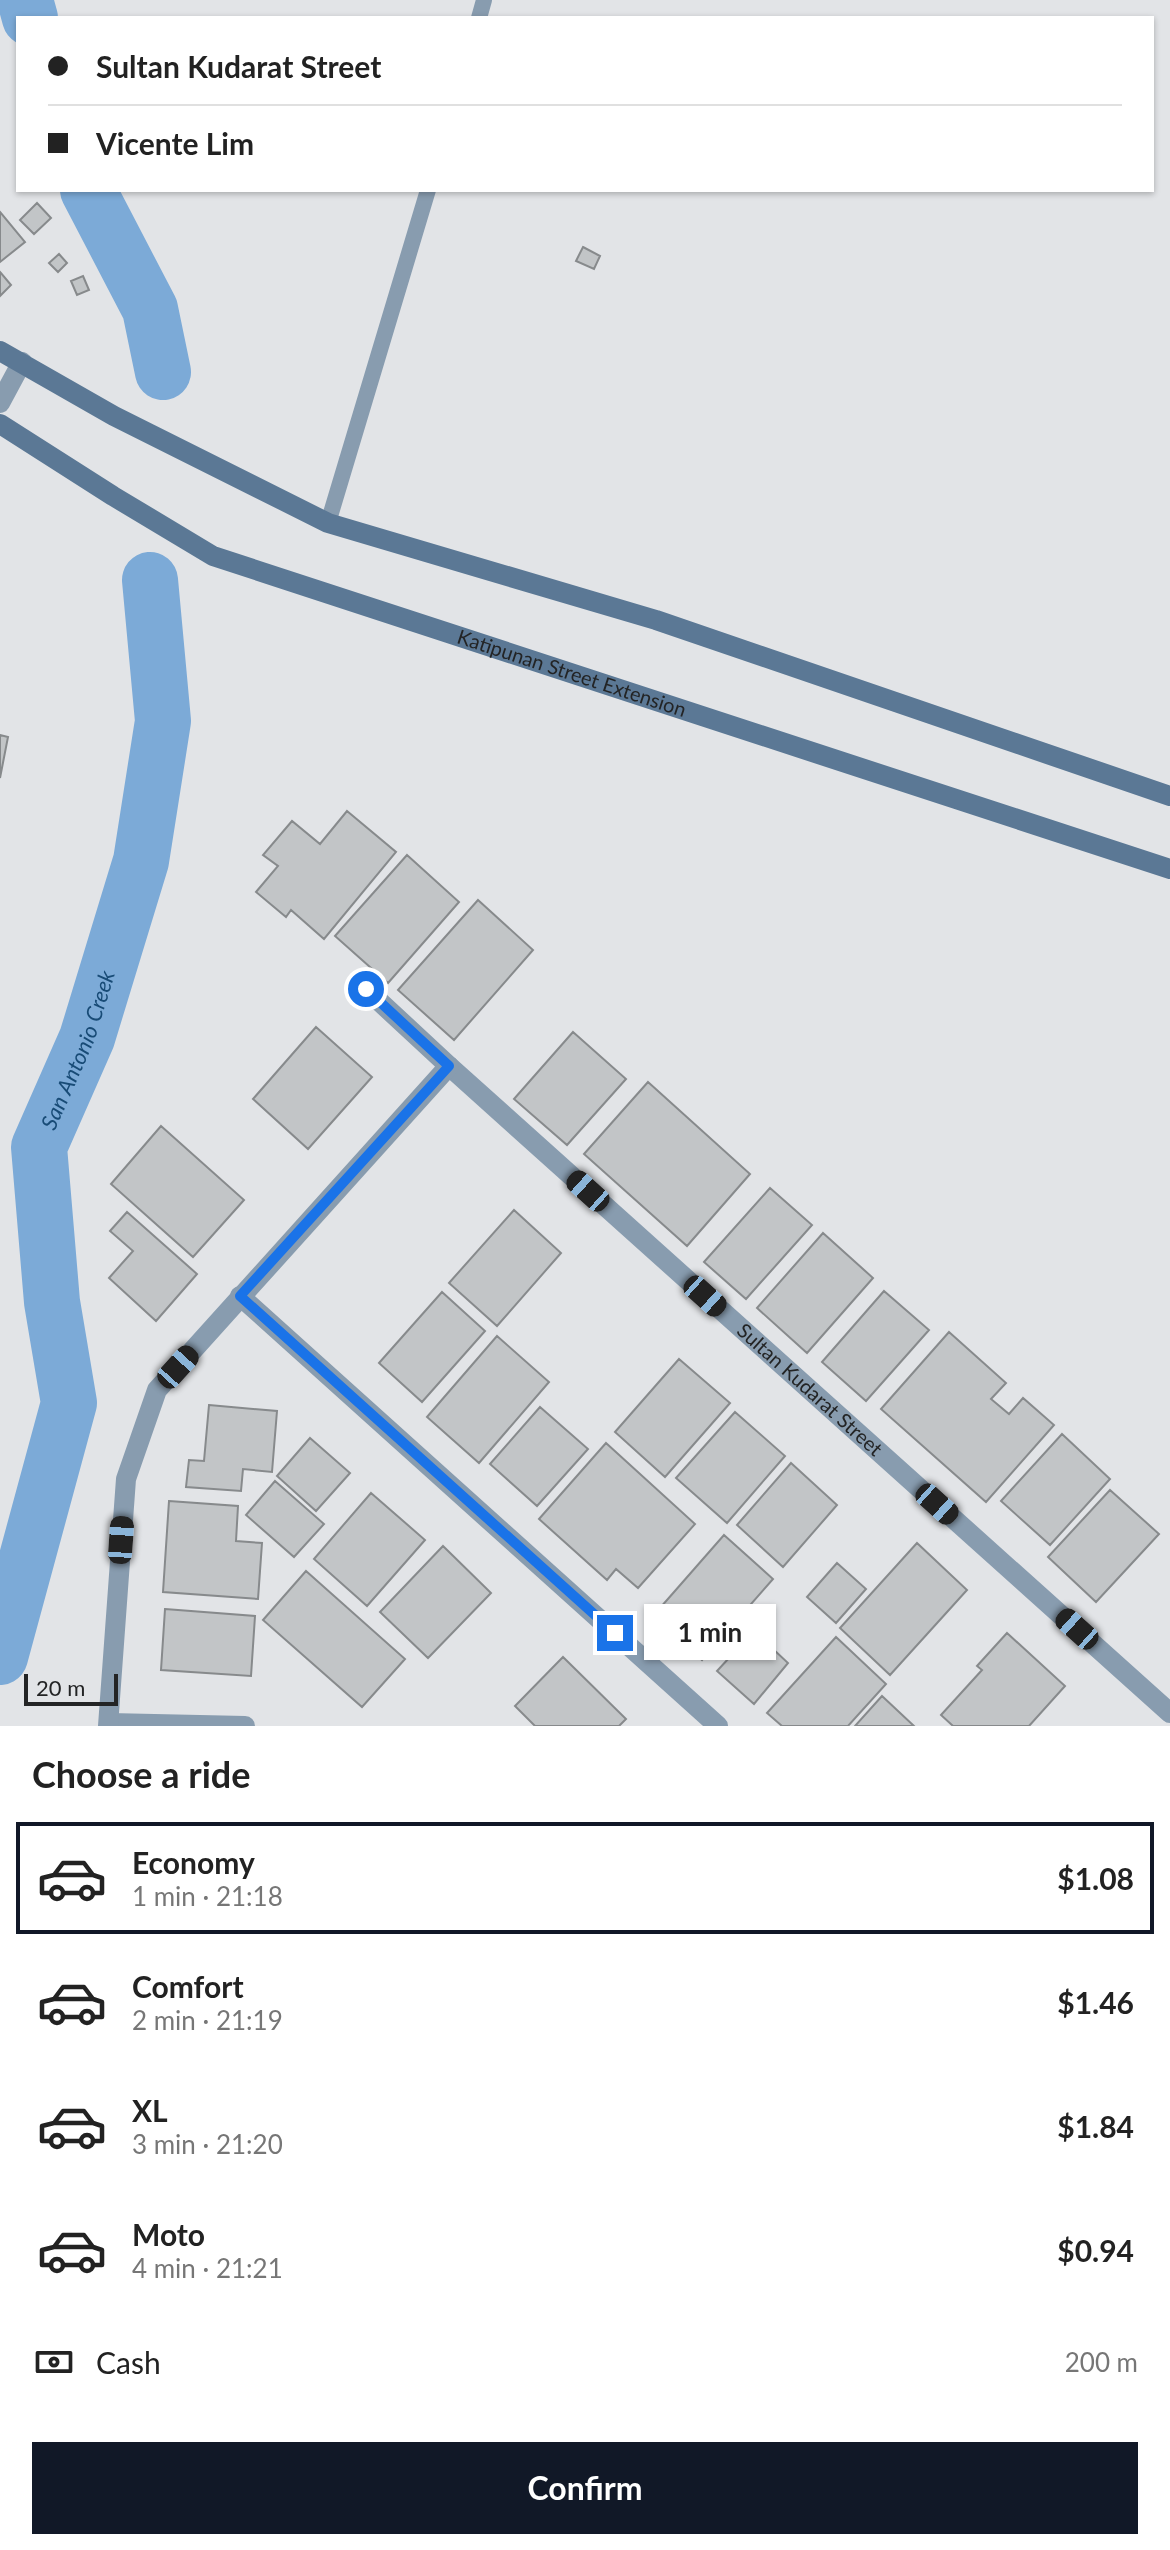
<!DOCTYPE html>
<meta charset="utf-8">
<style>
:root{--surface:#fff;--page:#f6f6f6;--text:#222;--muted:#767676;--line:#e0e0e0;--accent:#111827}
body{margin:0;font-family:Lato,sans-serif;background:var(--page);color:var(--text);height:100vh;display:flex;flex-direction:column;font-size:30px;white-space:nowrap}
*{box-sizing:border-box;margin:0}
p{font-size:26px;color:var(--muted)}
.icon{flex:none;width:44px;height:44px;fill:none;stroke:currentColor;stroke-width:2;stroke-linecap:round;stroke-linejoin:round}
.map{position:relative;height:1726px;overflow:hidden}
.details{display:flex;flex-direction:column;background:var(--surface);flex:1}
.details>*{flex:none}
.hud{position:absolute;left:16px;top:16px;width:1138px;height:176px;border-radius:0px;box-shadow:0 2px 6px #0004;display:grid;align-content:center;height:176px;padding:0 32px;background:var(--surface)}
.scale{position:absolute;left:24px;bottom:20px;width:94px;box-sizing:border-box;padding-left:8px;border:4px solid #232425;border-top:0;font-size:22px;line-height:28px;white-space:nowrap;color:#232425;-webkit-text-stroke:6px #e2e4e7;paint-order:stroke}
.end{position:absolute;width:36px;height:36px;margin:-18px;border:10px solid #1a73e8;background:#fff;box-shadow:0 0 0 4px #fff}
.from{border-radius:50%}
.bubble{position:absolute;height:56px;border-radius:0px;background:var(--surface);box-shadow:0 2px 6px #0004;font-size:26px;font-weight:700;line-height:56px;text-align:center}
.car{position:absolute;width:24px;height:48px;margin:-24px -12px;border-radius:10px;box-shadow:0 0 6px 2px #0007;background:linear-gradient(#222 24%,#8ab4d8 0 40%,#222 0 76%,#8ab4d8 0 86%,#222 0)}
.hud b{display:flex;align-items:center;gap:28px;height:76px;font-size:30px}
.hud b+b{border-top:2px solid var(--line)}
.hud i{width:20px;height:20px;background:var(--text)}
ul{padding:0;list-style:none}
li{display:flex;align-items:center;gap:24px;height:112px;margin:0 16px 12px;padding:0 16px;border:4px solid transparent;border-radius:0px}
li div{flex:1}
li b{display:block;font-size:30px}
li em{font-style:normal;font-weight:700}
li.selected{border-color:var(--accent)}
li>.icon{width:72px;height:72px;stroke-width:1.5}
h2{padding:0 32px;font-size:36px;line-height:96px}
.pay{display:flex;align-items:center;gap:20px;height:88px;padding:0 32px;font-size:30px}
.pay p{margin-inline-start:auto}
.button{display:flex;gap:16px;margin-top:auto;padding:16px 32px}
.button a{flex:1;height:92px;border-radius:0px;background:var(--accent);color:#fff;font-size:32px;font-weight:700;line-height:92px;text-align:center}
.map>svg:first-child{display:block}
</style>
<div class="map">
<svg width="1170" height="1726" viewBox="0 0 1170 1726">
<rect width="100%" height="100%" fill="#e2e4e7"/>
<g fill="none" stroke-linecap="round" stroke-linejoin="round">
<!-- river -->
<g stroke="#7caad7" stroke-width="56">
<path d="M25,0L30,18"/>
<path d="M88,190L150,309L163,372"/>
<path id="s1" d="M0,1657L69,1403L52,1302L39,1147L87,1038L141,861L163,721L150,580"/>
</g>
</g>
<!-- building -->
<path fill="#c2c5c7" stroke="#878a8c" stroke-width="2" d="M37,203L51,218L34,234L20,220Z
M0,212L25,242L0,262Z
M583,247L600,256L594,269L576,261Z
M59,254L67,263L58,272L49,263Z
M0,272L11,285L0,296Z
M83,276L89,290L77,295L71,281Z
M0,735L8,737L0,778Z
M347,811L396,852L324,939L291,910L286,917L256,892L278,866L263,855L292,821L320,844Z
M407,855L459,902L388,983L335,936Z
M478,900L533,950L454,1040L398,990Z
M316,1027L372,1077L308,1149L253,1099Z
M573,1032L626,1079L567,1145L514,1099Z
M648,1082L750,1174L687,1246L584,1154Z
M161,1126L244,1200L193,1257L111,1184Z
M770,1188L812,1225L746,1299L704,1262Z
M514,1210L561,1253L497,1326L449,1283Z
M127,1212L197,1274L156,1321L109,1278L133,1251L110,1231Z
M823,1233L873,1278L807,1353L757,1308Z
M884,1291L929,1330L866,1401L822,1362Z
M442,1292L485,1331L422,1402L379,1363Z
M949,1332L1006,1383L991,1399L1009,1414L1023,1398L1054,1425L986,1502L881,1409Z
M497,1336L549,1382L479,1463L427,1417Z
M679,1359L730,1403L665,1477L615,1432Z
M209,1405L277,1411L272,1472L243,1469L241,1491L186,1487L189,1460L204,1461Z
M540,1407L588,1449L537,1506L490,1464Z
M735,1412L785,1456L727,1523L676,1478Z
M1062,1434L1110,1479L1050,1545L1001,1501Z
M310,1438L350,1473L316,1511L277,1476Z
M606,1443L695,1524L638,1588L616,1569L607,1580L539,1519Z
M791,1463L837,1505L783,1567L737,1525Z
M275,1481L324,1524L294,1557L246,1515Z
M1110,1490L1159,1534L1096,1602L1048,1557Z
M371,1493L425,1540L367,1606L314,1559Z
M169,1501L238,1506L236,1541L262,1543L258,1599L163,1592Z
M724,1535L773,1579L702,1660L653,1616Z
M917,1543L967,1590L890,1675L840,1628Z
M443,1546L491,1593L428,1658L380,1612Z
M837,1563L866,1589L836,1623L807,1597Z
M306,1571L405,1659L362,1707L263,1620Z
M165,1609L255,1616L251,1676L161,1670Z
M754,1631L788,1663L754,1704L717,1671Z
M1007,1633L1065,1686L1029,1726H953L941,1715L982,1670L977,1666Z
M836,1637L886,1684L848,1726H782L767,1713Z
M563,1657L626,1719L619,1726H535L515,1706Z
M882,1696L914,1726H855Z"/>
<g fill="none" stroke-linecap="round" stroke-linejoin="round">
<!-- lane -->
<path stroke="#889caf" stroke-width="16" d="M479,18L484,0
M328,523L428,190"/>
<!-- street -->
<g stroke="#889caf" stroke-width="20">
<path d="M0,403L22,362"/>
<path id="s2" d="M366,989L449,1066L1170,1713"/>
<path d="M240,1296L718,1726"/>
<path d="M109,1723L245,1726"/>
<path d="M108,1726L126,1479L157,1390L449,1066"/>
</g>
<!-- secondary -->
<g stroke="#5b7895" stroke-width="20">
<path d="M0,351L114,416L328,523L656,620L1170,796"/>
<path id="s3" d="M0,424L113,496L213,556L1170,869"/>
</g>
</g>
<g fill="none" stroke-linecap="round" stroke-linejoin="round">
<!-- route -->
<path stroke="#1a73e8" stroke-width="10" d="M366,989L449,1066L240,1296L615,1633"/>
</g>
<g text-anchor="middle" stroke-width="8" stroke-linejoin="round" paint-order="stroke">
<!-- street labels -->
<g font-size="20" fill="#232425" stroke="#e2e4e7">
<text dy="7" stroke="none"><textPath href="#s3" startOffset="628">Katipunan Street Extension</textPath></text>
<text dy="7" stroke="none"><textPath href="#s2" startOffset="598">Sultan Kudarat Street</textPath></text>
</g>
<!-- water labels -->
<g font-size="22" font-style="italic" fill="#184b76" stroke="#e2e4e7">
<text dy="8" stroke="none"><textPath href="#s1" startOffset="626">San Antonio Creek</textPath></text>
</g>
</g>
</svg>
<div class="scale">20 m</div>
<i class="end from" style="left:366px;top:989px"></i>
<i class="end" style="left:615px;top:1633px"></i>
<div class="bubble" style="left:644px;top:1604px;width:132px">1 min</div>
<i class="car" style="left:588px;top:1191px;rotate:312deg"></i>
<i class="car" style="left:705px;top:1296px;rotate:132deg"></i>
<i class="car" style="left:178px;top:1367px;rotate:42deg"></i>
<i class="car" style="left:937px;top:1504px;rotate:132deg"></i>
<i class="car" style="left:121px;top:1540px;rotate:4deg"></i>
<i class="car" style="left:1077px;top:1629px;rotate:312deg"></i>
<div class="hud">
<b><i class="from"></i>Sultan Kudarat Street</b>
<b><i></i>Vicente Lim</b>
</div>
</div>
<section class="details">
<h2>Choose a ride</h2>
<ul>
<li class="selected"><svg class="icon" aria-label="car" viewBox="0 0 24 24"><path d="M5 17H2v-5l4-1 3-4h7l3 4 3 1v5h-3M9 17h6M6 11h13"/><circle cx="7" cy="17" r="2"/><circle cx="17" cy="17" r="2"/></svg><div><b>Economy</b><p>1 min · 21:18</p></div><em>$1.08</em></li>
<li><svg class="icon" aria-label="car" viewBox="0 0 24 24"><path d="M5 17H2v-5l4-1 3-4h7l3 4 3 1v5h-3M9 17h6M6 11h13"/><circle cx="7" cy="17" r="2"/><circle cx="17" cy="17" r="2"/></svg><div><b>Comfort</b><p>2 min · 21:19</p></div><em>$1.46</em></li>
<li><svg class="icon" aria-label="car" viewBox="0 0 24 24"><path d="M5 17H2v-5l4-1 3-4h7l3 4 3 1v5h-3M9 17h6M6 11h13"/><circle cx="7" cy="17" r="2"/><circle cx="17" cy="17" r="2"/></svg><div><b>XL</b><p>3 min · 21:20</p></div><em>$1.84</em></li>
<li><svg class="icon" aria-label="car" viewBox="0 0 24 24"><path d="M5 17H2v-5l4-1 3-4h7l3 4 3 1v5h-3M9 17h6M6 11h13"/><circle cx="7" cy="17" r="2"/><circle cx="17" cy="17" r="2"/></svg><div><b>Moto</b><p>4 min · 21:21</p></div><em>$0.94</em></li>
</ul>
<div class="pay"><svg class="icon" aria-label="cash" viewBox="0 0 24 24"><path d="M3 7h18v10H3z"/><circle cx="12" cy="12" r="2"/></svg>Cash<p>200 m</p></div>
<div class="button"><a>Confirm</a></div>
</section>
